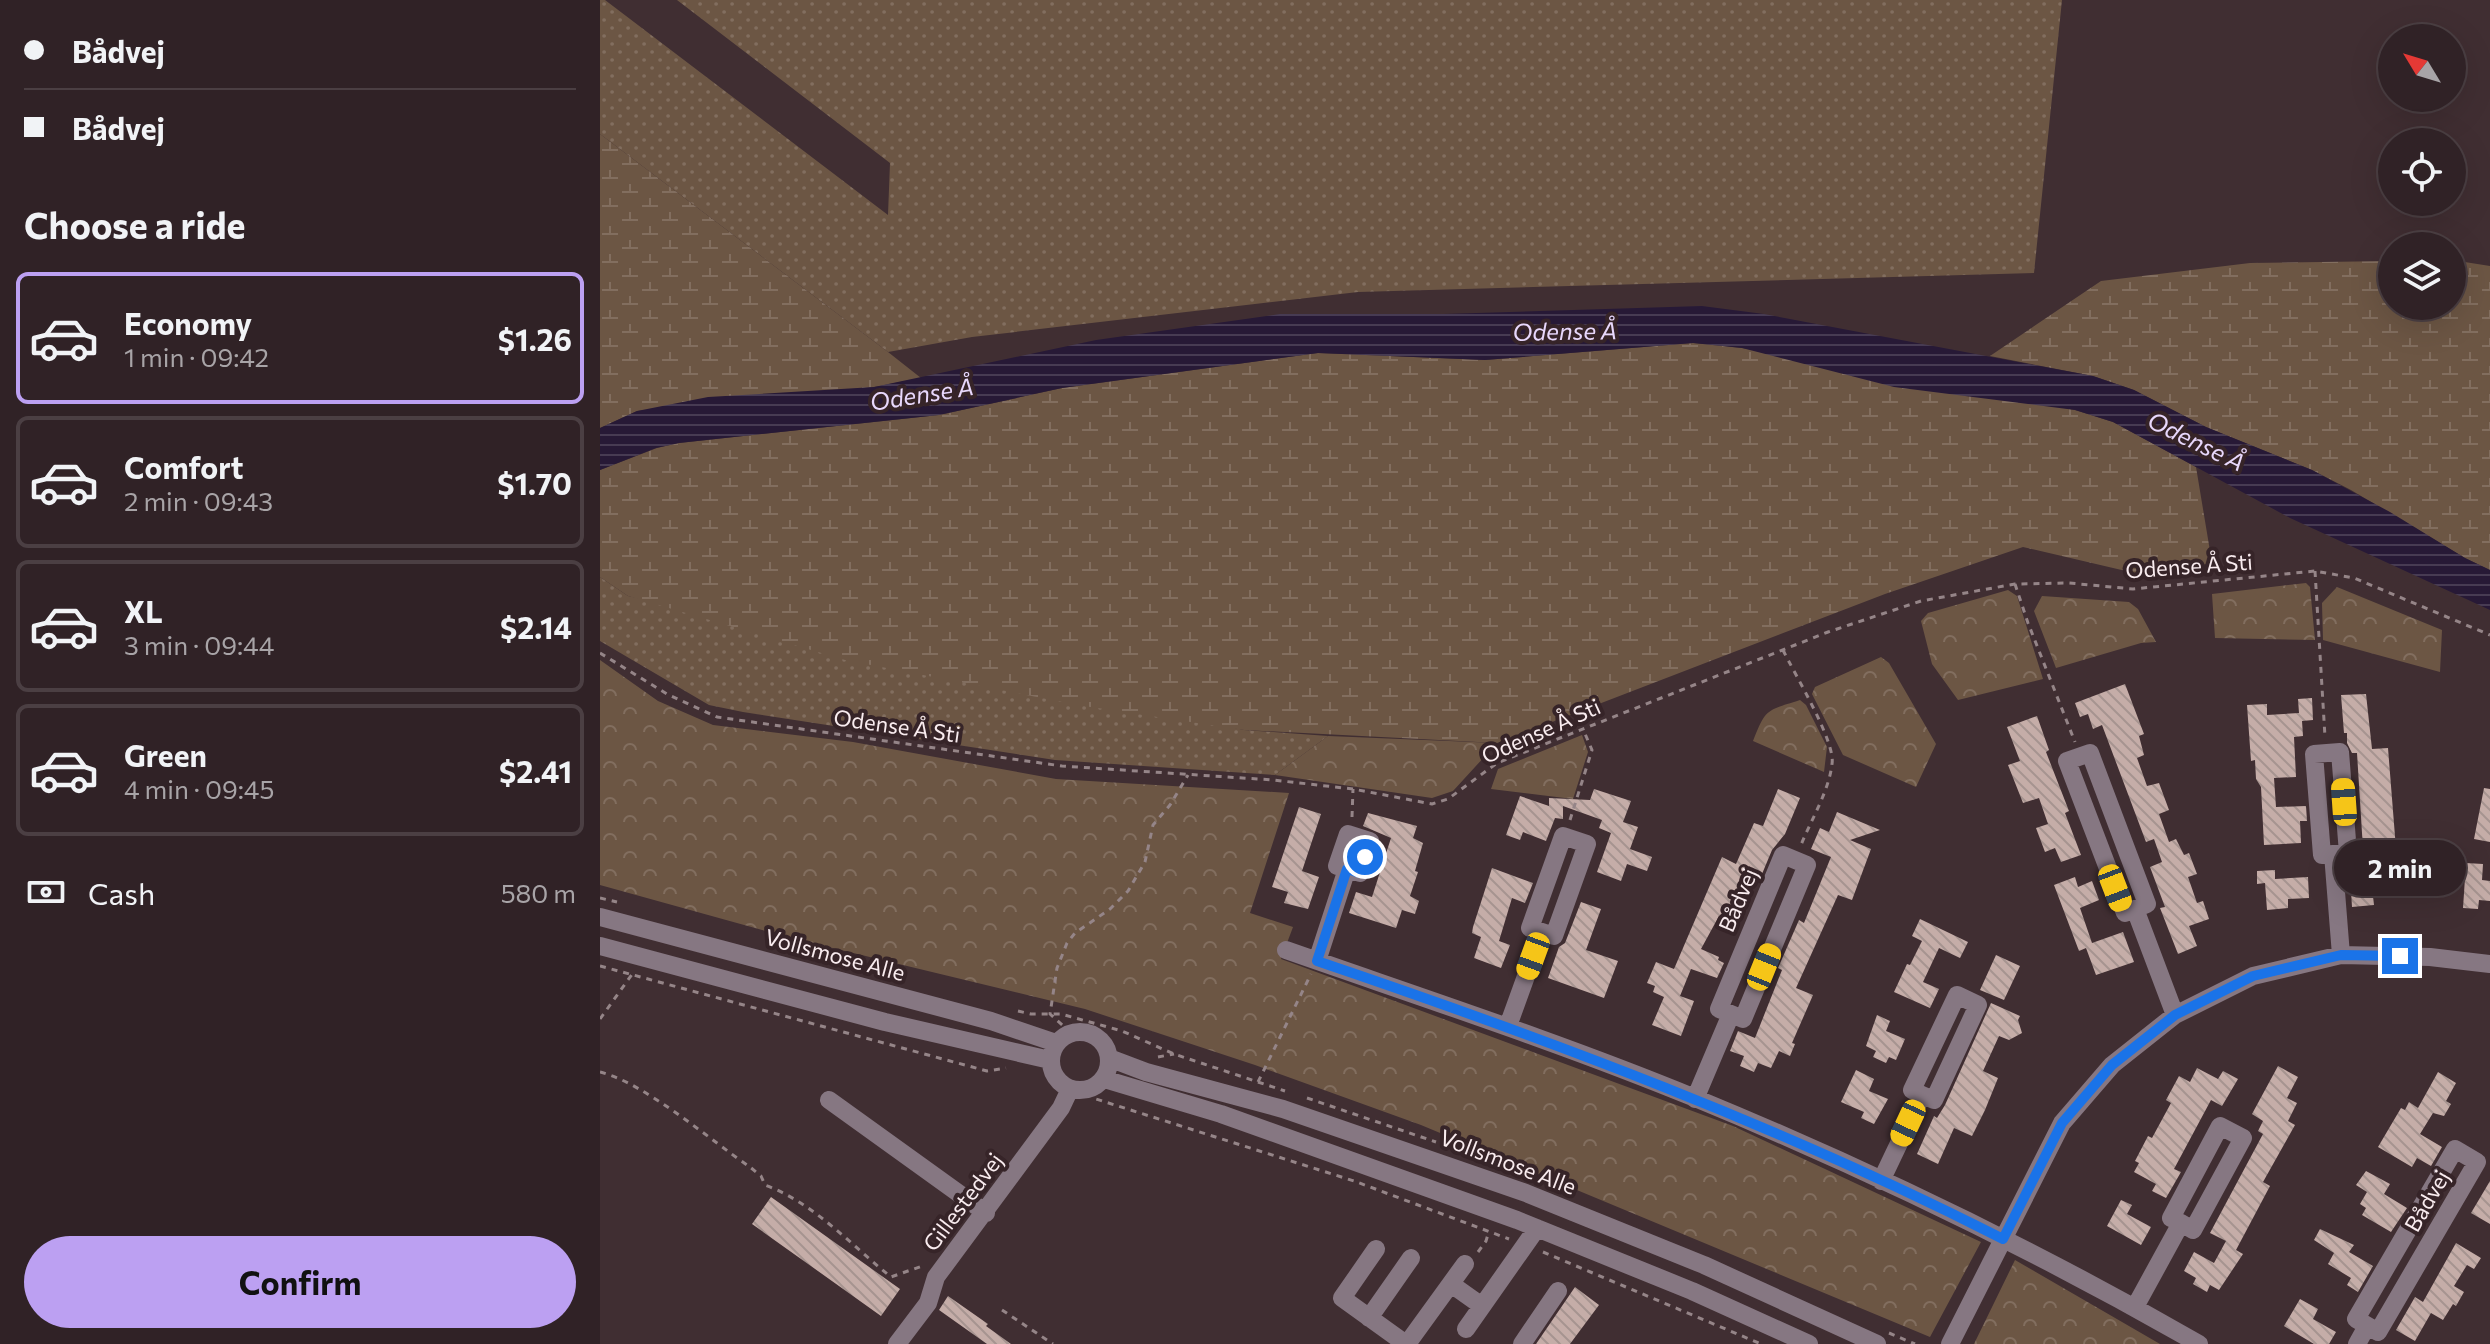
<!DOCTYPE html>
<meta charset="utf-8">
<style>
:root{--surface:#302226;--page:#3c2f32;--text:#f1f3f6;--muted:#a8a4a7;--line:#4b3f43;--accent:#bca0f2}
body{margin:0;font-family:Commissioner,sans-serif;background:var(--page);color:var(--text);height:100vh;display:flex;flex-direction:column;font-size:30px;white-space:nowrap}
*{box-sizing:border-box;margin:0}
p{font-size:26px;color:var(--muted)}
.icon{flex:none;width:44px;height:44px;fill:none;stroke:currentColor;stroke-width:2;stroke-linecap:round;stroke-linejoin:round}
.map{position:relative;flex:1;overflow:hidden}
.side{display:flex;flex-direction:column;background:var(--surface);width:600px}
.side>*{flex:none}
.top-card{display:grid;align-content:center;height:176px;padding:0 24px;background:var(--surface)}
.needle{width:52px;rotate:308deg}
.buttons{position:absolute;left:1778px;top:24px;display:grid;gap:16px}
.buttons a{display:grid;place-items:center;width:88px;height:88px;border-radius:50%;background:var(--surface);box-shadow:0 8px 32px #0002,0 0 0 2px var(--line);font-size:40px}
.end{position:absolute;width:36px;height:36px;margin:-18px;border:10px solid #1a73e8;background:#fff;box-shadow:0 0 0 4px #fff}
.from{border-radius:50%}
.bubble{position:absolute;height:56px;border-radius:28px;background:var(--surface);box-shadow:0 8px 32px #0002,0 0 0 2px var(--line);font-size:26px;font-weight:700;line-height:56px;text-align:center}
.car{position:absolute;width:24px;height:48px;margin:-24px -12px;border-radius:10px;box-shadow:0 0 6px 2px #0007;background:linear-gradient(#f5c518 24%,#345 0 40%,#f5c518 0 76%,#345 0 86%,#f5c518 0)}
.top-card b{display:flex;align-items:center;gap:28px;height:76px;font-size:30px}
.top-card b+b{border-top:2px solid var(--line)}
.top-card i{width:20px;height:20px;background:var(--text)}
ul{padding:0;list-style:none}
li{display:flex;align-items:center;gap:24px;height:132px;margin:0 16px 12px;padding:0 8px;border:4px solid var(--line);border-radius:12px}
li div{flex:1}
li b{display:block;font-size:30px}
li em{font-style:normal;font-weight:700}
li.on{border-color:var(--accent)}
li>.icon{width:72px;height:72px;stroke-width:1.5}
h2{padding:0 24px;font-size:36px;line-height:96px}
.pay{display:flex;align-items:center;gap:20px;height:88px;padding:0 24px;font-size:30px}
.pay p{margin-inline-start:auto}
.cta{display:flex;gap:16px;margin-top:auto;padding:16px 24px}
.cta a{flex:1;height:92px;border-radius:48px;background:var(--accent);color:#111;font-size:32px;font-weight:700;line-height:92px;text-align:center}
main{display:flex;flex:1;min-height:0}
.map>svg:first-child{display:block}
</style>
<main>
<section class="side">
<div class="top-card">
<b><i class="from"></i>Bådvej</b>
<b><i></i>Bådvej</b>
</div>
<h2>Choose a ride</h2>
<ul>
<li class="on"><svg class="icon" aria-label="car" viewBox="0 0 24 24"><path d="M5 17H2v-5l4-1 3-4h7l3 4 3 1v5h-3M9 17h6M6 11h13"/><circle cx="7" cy="17" r="2"/><circle cx="17" cy="17" r="2"/></svg><div><b>Economy</b><p>1 min · 09:42</p></div><em>$1.26</em></li>
<li><svg class="icon" aria-label="car" viewBox="0 0 24 24"><path d="M5 17H2v-5l4-1 3-4h7l3 4 3 1v5h-3M9 17h6M6 11h13"/><circle cx="7" cy="17" r="2"/><circle cx="17" cy="17" r="2"/></svg><div><b>Comfort</b><p>2 min · 09:43</p></div><em>$1.70</em></li>
<li><svg class="icon" aria-label="car" viewBox="0 0 24 24"><path d="M5 17H2v-5l4-1 3-4h7l3 4 3 1v5h-3M9 17h6M6 11h13"/><circle cx="7" cy="17" r="2"/><circle cx="17" cy="17" r="2"/></svg><div><b>XL</b><p>3 min · 09:44</p></div><em>$2.14</em></li>
<li><svg class="icon" aria-label="car" viewBox="0 0 24 24"><path d="M5 17H2v-5l4-1 3-4h7l3 4 3 1v5h-3M9 17h6M6 11h13"/><circle cx="7" cy="17" r="2"/><circle cx="17" cy="17" r="2"/></svg><div><b>Green</b><p>4 min · 09:45</p></div><em>$2.41</em></li>
</ul>
<div class="pay"><svg class="icon" aria-label="cash" viewBox="0 0 24 24"><path d="M3 7h18v10H3z"/><circle cx="12" cy="12" r="2"/></svg>Cash<p>580 m</p></div>
<div class="cta"><a>Confirm</a></div>
</section>
<div class="map">
<svg width="1890" height="1344" viewBox="0 0 1890 1344">
<defs>
<pattern id="green-dots" width="8" height="8" patternUnits="userSpaceOnUse" patternTransform="scale(2)"><rect width="8" height="8" fill="#6c5644"/><path d="M2 2h.1M6 6h.1" fill="none" stroke="#826e5f" stroke-width="1.8" stroke-linecap="round"/></pattern>
<pattern id="forest-crowns" width="20" height="18" patternUnits="userSpaceOnUse" patternTransform="scale(2)"><rect width="20" height="18" fill="#6c5644"/><path d="M2 6a3 3 0 1 1 6 0M12 15a3 3 0 1 1 6 0" fill="none" stroke="#826e5f"/></pattern>
<pattern id="wetland-marsh" width="20" height="14" patternUnits="userSpaceOnUse" patternTransform="scale(2)"><rect width="20" height="14" fill="#6c5644"/><path d="M1 5h8M5 5V1M11 12h8M15 12V8" fill="none" stroke="#826e5f"/></pattern>
<pattern id="water-rules" width="6" height="5" patternUnits="userSpaceOnUse" patternTransform="scale(2)"><rect width="6" height="5" fill="#271936"/><path d="M0 2.5h6" fill="none" stroke="#473b53"/></pattern>
<pattern id="building-back-hatch" width="6" height="6" patternUnits="userSpaceOnUse" patternTransform="scale(2)"><rect width="6" height="6" fill="#c5ada8"/><path d="M-1 5l2 2M0 0l6 6M5-1l2 2" fill="none" stroke="#a69490"/></pattern>
</defs>
<rect width="100%" height="100%" fill="#402e32"/>
<!-- green -->
<path fill="url(#green-dots)" d="M0,0H5L288,215L290,163L77,0H1462L1434,273L758,292L372,337L288,352L0,134Z
M0,577L28,596L644,730L728,736L675,775L455,760L143,712L109,705L0,641Z"/>
<!-- forest -->
<path fill="url(#forest-crowns)" d="M1706,583L1710,587L1715,640L1615,638L1612,594Z
M1737,587L1842,630L1840,672L1723,640L1722,603Z
M1408,590L1417,596L1443,679L1358,700L1332,664L1321,621L1328,613Z
M1442,596L1529,602L1538,609L1556,642L1541,643L1456,668L1434,611Z
M1281,657L1289,663L1336,744L1316,787L1243,755L1212,694L1215,687Z
M0,660L58,701L113,725L253,742L456,779L689,793L650,913L693,927L681,959L1133,1126L1381,1242L1330,1337L821,1125L655,1065L485,1009L187,937L0,885Z
M1200,700L1206,705L1227,747L1224,772L1153,741C1166,708 1166,711 1200,700Z
M982,735L988,752L973,799L891,789L898,769Z
M728,736L897,743L853,791L832,798L675,775Z
M1415,1260L1560,1344H1374Z"/>
<!-- wetland -->
<path fill="url(#wetland-marsh)" d="M0,134L288,352L321,378L274,387L37,411L0,428Z
M1852,260L1890,266V570L1865,558L1751,490L1712,470L1606,427L1534,390L1493,376L1390,356L1501,281L1650,263L1792,261V306H1852Z
M1093,343L1142,348L1475,410L1513,422L1596,467L1612,563L1543,575L1423,547L1285,594L897,743L644,730L484,706L245,660L28,596L0,577V470L57,448L79,443L339,415L462,388L718,353L885,360Z"/>
<!-- water -->
<path fill="url(#water-rules)" d="M1102,306L1164,314L1493,376L1534,390L1606,427L1712,470L1790,512L1865,558L1890,570V610L1690,518L1513,422L1475,410L1294,387L1142,348L1093,343L885,360L718,353L462,388L339,415L79,443L56,448L0,470V428L37,411L108,397L274,387L496,340L680,314H843Z"/>
<!-- building -->
<path fill="url(#building-back-hatch)" d="M1525,684L1544,734L1539,736L1544,755L1537,758L1547,786L1559,783L1569,810L1559,814L1569,842L1576,839L1584,855L1589,853L1597,874L1588,877L1597,903L1603,901L1609,919L1589,926L1597,946L1578,954L1560,908L1565,907L1550,867L1562,862L1554,839L1546,842L1502,725L1493,729L1488,714L1480,717L1475,703Z
M1766,694L1772,749L1788,748L1798,874L1785,875L1787,895L1773,896L1774,905L1752,907L1750,875L1783,873L1781,847L1763,849L1757,753H1752L1747,743V733H1744L1741,695Z
M1712,698L1713,720L1702,721L1703,736L1694,737L1696,777L1674,778L1676,807L1706,806L1707,821H1700L1701,843L1664,845L1661,787L1656,779L1655,760L1651,761L1647,705L1667,704V715L1699,713L1698,699Z
M1437,716L1449,750L1446,752L1469,811L1465,813L1481,855L1461,862L1455,848L1445,852L1436,828L1448,824L1439,798L1423,803L1408,765L1420,761L1407,727Z
M1884,788L1890,789V842L1874,839Z
M994,789L1031,801L1023,822L1038,827L1030,849L1052,857L1047,871L1027,864L1021,881L997,872L1011,833L999,828L1002,820L963,806V819L955,818L946,841L923,832L920,840L906,835L920,796L949,806V798L990,800Z
M1178,789L1200,798L1185,834L1172,850L1162,874L1159,877L1155,875L1148,891L1145,890L1132,922L1119,916L1101,949L1119,957L1118,960L1124,963L1117,978L1091,969L1080,996L1094,1001L1081,1036L1052,1025L1064,997L1053,992L1055,986L1047,983L1056,962L1074,969L1122,857L1136,864L1154,823L1163,826Z
M699,807L721,814L702,871L719,877L708,909L684,903L688,892L672,887Z
M1237,812L1280,830L1250,840L1271,849L1252,900L1238,895L1196,988L1213,995L1192,1043L1195,1044L1190,1056L1179,1051L1171,1068L1158,1063L1154,1072L1140,1066L1144,1056L1130,1051L1138,1031L1155,1038L1182,970L1178,968L1199,920L1204,923L1231,857L1211,849L1220,828L1229,832Z
M768,813L817,826L813,838L823,843L815,871L818,872L810,896L819,901L815,914L802,910L796,928L749,913L756,892L772,897L791,838L763,826Z
M1866,863L1883,864L1882,880L1890,881V901L1879,900L1878,909L1863,908Z
M892,868L933,883L925,903L912,898L899,941L910,945L901,968L874,958L881,937L872,933L873,927Z
M1675,870V879L1708,877L1709,898L1688,899V908L1667,910L1665,883L1657,884V871Z
M1475,877L1478,887L1492,881L1499,900L1480,908L1492,943L1523,932L1534,962L1496,975L1486,948L1479,951L1454,885Z
M981,902L1001,909L986,950L1018,961L1004,998L948,978L959,947L965,943Z
M1320,919L1368,942L1360,958L1339,948L1323,982L1339,989L1330,1008L1294,992L1307,964L1310,965L1322,941L1312,936Z
M1396,955L1420,966L1404,1000L1380,990Z
M1391,1003L1420,1016L1418,1020L1422,1033L1409,1040L1399,1036L1383,1071L1398,1078L1385,1110L1372,1136L1354,1128L1338,1164L1317,1154L1334,1116L1337,1118L1345,1105Z
M1277,1015L1290,1021L1286,1031L1305,1039L1296,1060L1289,1057L1286,1063L1273,1057L1276,1051L1266,1046Z
M1678,1066L1698,1077L1687,1098L1697,1103L1688,1121L1695,1125L1663,1182L1670,1186L1636,1250L1643,1254L1619,1290L1610,1285L1607,1292L1593,1284L1596,1278L1584,1271L1594,1252L1614,1263L1626,1241L1610,1233L1663,1134L1658,1131L1663,1121L1652,1114Z
M1597,1068L1618,1079L1623,1071L1638,1079L1622,1106L1611,1100L1574,1169L1581,1172L1566,1198L1552,1191L1556,1184L1534,1172L1539,1163L1535,1161L1548,1136L1552,1138L1571,1103L1566,1100L1579,1076L1590,1082Z
M1256,1070L1274,1079L1269,1091L1288,1099L1274,1124L1261,1118L1264,1112L1241,1102Z
M1838,1072L1856,1083L1846,1101L1851,1104L1844,1116L1833,1113L1820,1134L1842,1147L1831,1166L1817,1158L1812,1167L1778,1147L1801,1108L1805,1110L1809,1102L1818,1108Z
M1766,1171L1790,1184L1784,1194L1807,1208L1791,1232L1762,1215L1766,1208L1760,1204L1767,1192L1756,1185Z
M1890,1181V1224L1871,1213Z
M171,1197L300,1289L281,1316L152,1224Z
M1521,1200L1532,1205L1527,1214L1551,1227L1541,1245L1507,1226Z
M1720,1229L1754,1245L1749,1252L1773,1266L1758,1292L1747,1285L1751,1278L1728,1264L1734,1253L1714,1240Z
M1856,1243L1881,1258L1874,1269L1867,1265L1854,1286L1864,1292L1856,1306L1853,1304L1843,1320L1831,1313L1815,1341L1796,1330L1815,1297L1823,1302Z
M975,1287L999,1305L970,1344H936Z
M348,1296L388,1324L386,1326L411,1344H387L339,1310Z
M1700,1299L1718,1309L1713,1319L1736,1332L1729,1344H1714L1684,1326Z"/>
<g fill="none" stroke-linecap="round" stroke-linejoin="round">
<!-- path -->
<path stroke="#958588" stroke-width="3" stroke-dasharray="6 6" stroke-linecap="butt" d="M1715,571L1725,737
M1415,584L1428,623L1475,742
M1183,650C1194,673 1236,742 1232,764C1229,791 1211,820 1201,845
M0,653L67,694L117,717L462,766L673,780L753,789L832,804L848,799L897,763L1228,632L1321,601L1415,584L1469,583L1533,589L1715,571L1754,578L1890,635
M752,817L753,789
M970,820L992,750L983,729
M0,898L17,902
M0,966L387,1071L406,1068
M418,1011L431,1014H461L522,1031L574,1054L685,1091
M0,1019L33,973
M471,1033L450,1014L457,968L467,943L475,933L510,909L528,891L545,862L553,825L570,805L588,775
M558,1057L574,1054
M0,1072C45,1083 110,1140 150,1167L161,1176L165,1185C214,1203 251,1245 291,1277L325,1265
M658,1082L711,974
M486,1093L496,1099L754,1181L909,1239
M707,1098L836,1142
M878,1252L886,1241L889,1231
M943,1252L1161,1344
M402,1310L453,1344
M1289,1333L1315,1344"/>
<!-- minor -->
<path stroke="#867782" stroke-width="18" d="M1733,854L1722,855L1714,754L1740,752L1748,853L1733,854L1741,955
M1535,909L1525,913L1467,761L1490,753L1547,904L1535,909L1575,1015
M0,917L391,1021L456,1043
M0,946L285,1022L450,1060
M686,950C823,998 961,1043 1095,1098C1267,1169 1437,1251 1599,1344
M717,961L747,869L737,866L748,834L770,841L760,873L747,869
M908,1026L942,932L930,928L963,836L987,844L954,936L942,932
M451 1061a29 29 0 1 1 58 0a29 29 0 1 1-58 0Z
M509,1058L546,1072L683,1109L926,1193L1104,1265L1277,1344
M504,1079L621,1114L917,1220L1092,1291L1209,1344
M1095,1099L1131,1014L1119,1009L1183,855L1207,865L1143,1019L1131,1014
M229,1100L386,1213
M1855,1149L1877,1162L1778,1332L1756,1319Z
M1281,1181L1322,1095L1312,1090L1357,995L1378,1005L1334,1100L1322,1095
M776,1249L742,1298L806,1344
M851,1284L882,1306
M1535,1307L1581,1223L1593,1230L1643,1138L1620,1126L1571,1218L1581,1223
M769,1318L811,1258
M866,1329L937,1228
M297,1344L328,1303L336,1277L461,1108L470,1089
M807,1344L865,1264
M922,1344L958,1291
M1350,1344L1462,1123L1512,1065L1575,1015L1653,976L1741,955L1830,957L1890,964
M1757,1344L1767,1326"/>
</g>
<g fill="none" stroke-linecap="round" stroke-linejoin="round">
<!-- route -->
<path stroke="#1a73e8" stroke-width="10" d="M765,857L760,873L747,869L717,961C951,1040 1183,1127 1403,1239L1462,1123L1512,1065L1575,1015L1653,976L1741,955L1800,956"/>
</g>
<g text-anchor="middle" stroke-width="8" stroke-linejoin="round" paint-order="stroke">
<!-- street labels -->
<g font-size="22" fill="#f9ecef" stroke="#362428">
<text transform="translate(1589 566) rotate(-4)" y="8">Odense Å Sti</text>
<text transform="translate(297 726) rotate(8)" y="8">Odense Å Sti</text>
<text transform="translate(941 731) rotate(-24)" y="8">Odense Å Sti</text>
<text transform="translate(1138 900) rotate(-67)" y="8">Bådvej</text>
<text transform="translate(235 955) rotate(15)" y="8">Vollsmose Alle</text>
<text transform="translate(908 1162) rotate(21)" y="8">Vollsmose Alle</text>
<text transform="translate(1827 1201) rotate(-60)" y="8">Bådvej</text>
<text transform="translate(363 1202) rotate(-53)" y="8">Gillestedvej</text>
</g>
<!-- water labels -->
<g font-size="24" font-style="italic" fill="#e8d8fc" stroke="#362428">
<text transform="translate(965 332) rotate(-1)" y="8">Odense Å</text>
<text transform="translate(322 395) rotate(-9)" y="8">Odense Å</text>
<text transform="translate(1596 442) rotate(26)" y="8">Odense Å</text>
</g>
</g>
</svg>
<div class="buttons">
<a><svg class="needle" viewBox="-14 -14 28 28"><path d="M0-13l5 13h-10z" fill="#e53935"/><path d="M0 13l5-13h-10z" fill="#a8a4a7"/></svg></a>
<a><svg class="icon" aria-label="locate" viewBox="0 0 24 24"><circle cx="12" cy="12" r="6"/><path d="M12 2v4M12 18v4M2 12h4M18 12h4"/></svg></a>
<a><svg class="icon" aria-label="layers" viewBox="0 0 24 24"><path d="M12 4l9 5-9 5-9-5zM3 14l9 5 9-5"/></svg></a>
</div>
<i class="end from" style="left:765px;top:857px"></i>
<i class="end" style="left:1800px;top:956px"></i>
<div class="bubble" style="left:1734px;top:840px;width:132px">2 min</div>
<i class="car" style="left:1744px;top:802px;rotate:356deg"></i>
<i class="car" style="left:1515px;top:888px;rotate:159deg"></i>
<i class="car" style="left:933px;top:956px;rotate:200deg"></i>
<i class="car" style="left:1164px;top:967px;rotate:22deg"></i>
<i class="car" style="left:1308px;top:1123px;rotate:205deg"></i>
</div>
</main>
